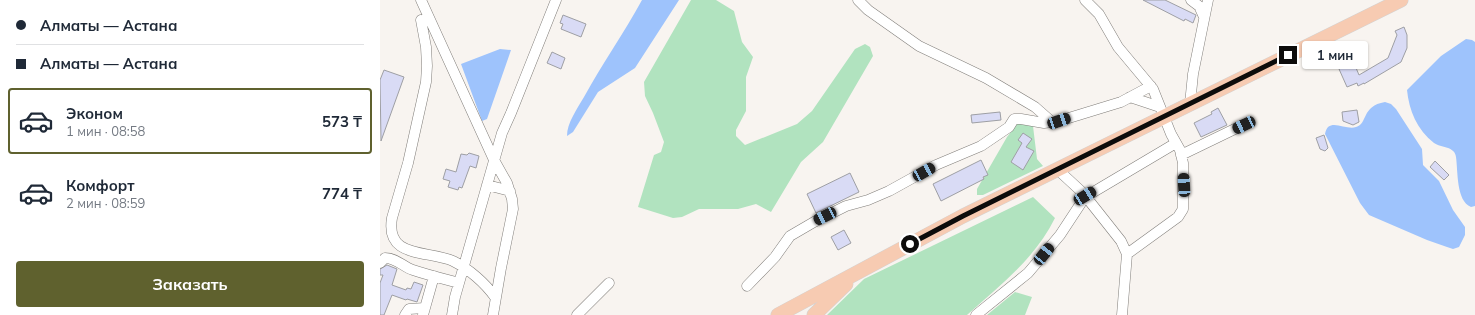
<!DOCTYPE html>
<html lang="ru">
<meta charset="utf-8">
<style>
:root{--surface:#fff;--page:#f6f6f7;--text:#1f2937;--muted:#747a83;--line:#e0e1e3;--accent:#5f612e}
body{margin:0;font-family:Mulish,sans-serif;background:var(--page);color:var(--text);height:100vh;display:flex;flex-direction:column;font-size:15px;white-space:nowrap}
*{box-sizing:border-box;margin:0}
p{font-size:13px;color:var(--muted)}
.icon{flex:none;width:22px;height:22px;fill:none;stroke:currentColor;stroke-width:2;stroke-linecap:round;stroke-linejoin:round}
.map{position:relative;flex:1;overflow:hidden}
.sheet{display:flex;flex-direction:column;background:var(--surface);width:380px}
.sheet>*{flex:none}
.top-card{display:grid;align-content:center;height:88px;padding:0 16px;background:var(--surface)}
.end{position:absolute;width:18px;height:18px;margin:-9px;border:5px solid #0d0c0b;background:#fff;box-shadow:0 0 0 2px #fff}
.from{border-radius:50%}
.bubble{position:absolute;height:28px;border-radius:4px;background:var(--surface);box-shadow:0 1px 3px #0004;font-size:13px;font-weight:700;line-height:28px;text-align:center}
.car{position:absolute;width:12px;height:24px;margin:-12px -6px;border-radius:5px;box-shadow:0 0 3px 1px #0007;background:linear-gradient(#222 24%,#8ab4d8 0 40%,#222 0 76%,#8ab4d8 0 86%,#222 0)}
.top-card b{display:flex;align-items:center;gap:14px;height:38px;font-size:15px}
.top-card b+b{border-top:1px solid var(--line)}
.top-card i{width:10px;height:10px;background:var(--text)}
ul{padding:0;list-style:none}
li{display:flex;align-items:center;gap:12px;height:66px;margin:0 8px 6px;padding:0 8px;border:2px solid transparent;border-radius:4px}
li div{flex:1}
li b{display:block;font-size:15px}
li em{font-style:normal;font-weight:700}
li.selected{border-color:var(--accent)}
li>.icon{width:36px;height:36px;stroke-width:1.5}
.cta{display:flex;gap:8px;margin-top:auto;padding:8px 16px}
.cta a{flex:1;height:46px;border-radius:4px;background:var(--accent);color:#fff;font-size:16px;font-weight:700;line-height:46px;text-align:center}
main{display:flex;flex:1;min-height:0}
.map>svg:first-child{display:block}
</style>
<main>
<section class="sheet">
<div class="top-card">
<b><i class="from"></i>Алматы — Астана</b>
<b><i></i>Алматы — Астана</b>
</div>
<ul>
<li class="selected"><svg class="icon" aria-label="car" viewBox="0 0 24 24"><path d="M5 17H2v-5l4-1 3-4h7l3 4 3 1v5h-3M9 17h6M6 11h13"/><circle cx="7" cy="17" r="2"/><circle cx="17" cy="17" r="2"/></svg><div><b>Эконом</b><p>1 мин · 08:58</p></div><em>573 ₸</em></li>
<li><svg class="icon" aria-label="car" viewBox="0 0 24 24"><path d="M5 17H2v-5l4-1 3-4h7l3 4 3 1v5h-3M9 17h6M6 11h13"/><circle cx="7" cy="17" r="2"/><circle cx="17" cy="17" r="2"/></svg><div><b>Комфорт</b><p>2 мин · 08:59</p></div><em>774 ₸</em></li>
</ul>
<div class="cta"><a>Заказать</a></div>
</section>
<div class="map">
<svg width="1095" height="315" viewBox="0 0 1095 315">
<rect width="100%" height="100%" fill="#f8f4f0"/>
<!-- green -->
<path fill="#b1e3bf" d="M311,0H336L354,11L362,42L373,57L366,77V111L356,130V136L365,145L417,124L432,111L475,49L485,44L490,47L493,56L443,142L421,162L391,212L376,204L358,209H319L302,217L293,218L258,207L274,155L281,152L284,142L273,113L265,96L264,82Z
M638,123L653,126L657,159L663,166L603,195H597V189L627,137Z
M653,197L675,218C654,260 621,284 587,315H447L484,279Z
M635,292L652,297L645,315H607Z"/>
<!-- water -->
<path fill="#9ec3fc" d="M262,0H299L255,68L218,92L193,132L187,136C187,123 197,109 204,97C222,64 244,33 262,0Z
M1086,39L1092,40L1095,42V206L1091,207C1076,201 1078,171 1076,157C1075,146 1061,148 1054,143C1037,130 1029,110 1027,90L1061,56Z
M120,49L131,50L107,119L102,121L81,64Z
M1005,102L1011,104L1016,109L1042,149L1043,165L1059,181L1073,210L1085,227V235L1079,247L1073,249L1067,247L1047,240L989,215L980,203L945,134C948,116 966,131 976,127C988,124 981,106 1005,102Z"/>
<!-- building -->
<path fill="#d9dbf5" stroke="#9e9fa4" d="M763,0H785L816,15L813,23L805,19L804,21Z
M183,15L206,24L201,37L181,29L183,24L180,23Z
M1024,27L1027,35V48L1021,62L984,84V83L978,86L977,83L967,87L959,69L974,63L979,75L1008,58L1017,35L1015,31Z
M172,52L185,58L181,69L167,63Z
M4,70L24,77L1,141L0,80Z
M838,108L847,125L821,137L814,123L832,114L831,112Z
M977,110L979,122L973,125L963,121L962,112Z
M620,112L621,120L592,123L591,115Z
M643,133L652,139L646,147L654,151L643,170L631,162L642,143L638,140Z
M944,135L948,148L945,151L940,149L936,138Z
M89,153L99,156L96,168L90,166L82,188L79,187L78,190L68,187L70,181L63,179L66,169L76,172L81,154L87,155Z
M601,160L608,175L603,177L604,179L561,201L553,184Z
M1055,161L1069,175L1064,180L1050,167Z
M470,173L479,192L436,213L427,194Z
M464,230L471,243L458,250L451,237Z
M7,265L17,269L12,285L26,290L27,288L31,289L34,282L43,285L37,302L27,299L26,300L12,295L4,315H0V283L3,275H0V269Z"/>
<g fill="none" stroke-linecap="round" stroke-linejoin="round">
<defs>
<path id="minor" d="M41,0L114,160L127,183L132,199L133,209L121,268L113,315
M478,0L488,10L539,46L606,78L655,107L672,122
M705,0L719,14L738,47L773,89L791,134L800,150L803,163V209L798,217L747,254
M811,0L819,6L824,17
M41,20L46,47L47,66L46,82L28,163L12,218C5,259 48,250 73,261C89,269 105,283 115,297
M750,97L780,107
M810,104L813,74L828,0
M801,155L863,125
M677,169L703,193L741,241L747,254L742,315
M107,185L130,191
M0,263L5,258C17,258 23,267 33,270C48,275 64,279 79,283
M367,286L395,257L410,236L434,222L466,206L488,200L509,191L556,165L601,146L629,127L634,119H641L664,123L679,121L741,102L771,86
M25,315L29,309L45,308
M43,315L54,276
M72,315L75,297L122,133L131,113L176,0
M197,315L229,283
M596,315L648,273L680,235L705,197L796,143"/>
<path id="highway" d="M398,315L583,216L1021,0
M434,315L466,284"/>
</defs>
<!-- minor casing -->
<use href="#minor" stroke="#817e7a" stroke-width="11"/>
<!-- highway casing -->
<use href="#highway" stroke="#d3d3d3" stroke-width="15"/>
<!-- minor -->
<use href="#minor" stroke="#fff" stroke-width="10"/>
<!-- highway -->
<use href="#highway" stroke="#f7cbb2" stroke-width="14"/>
</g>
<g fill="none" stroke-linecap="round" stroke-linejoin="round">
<!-- route -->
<path stroke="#0d0c0b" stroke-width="5" d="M530,244L583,216L908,55"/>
</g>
</svg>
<i class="end from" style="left:530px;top:244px"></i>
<i class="end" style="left:908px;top:55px"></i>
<div class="bubble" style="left:922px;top:41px;width:66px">1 мин</div>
<i class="car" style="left:679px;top:121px;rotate:71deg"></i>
<i class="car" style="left:864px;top:125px;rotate:245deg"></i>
<i class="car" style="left:544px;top:172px;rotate:61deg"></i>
<i class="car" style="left:804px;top:185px;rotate:357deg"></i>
<i class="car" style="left:705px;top:196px;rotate:59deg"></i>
<i class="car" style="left:445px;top:216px;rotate:244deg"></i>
<i class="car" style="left:664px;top:254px;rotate:39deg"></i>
</div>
</main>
